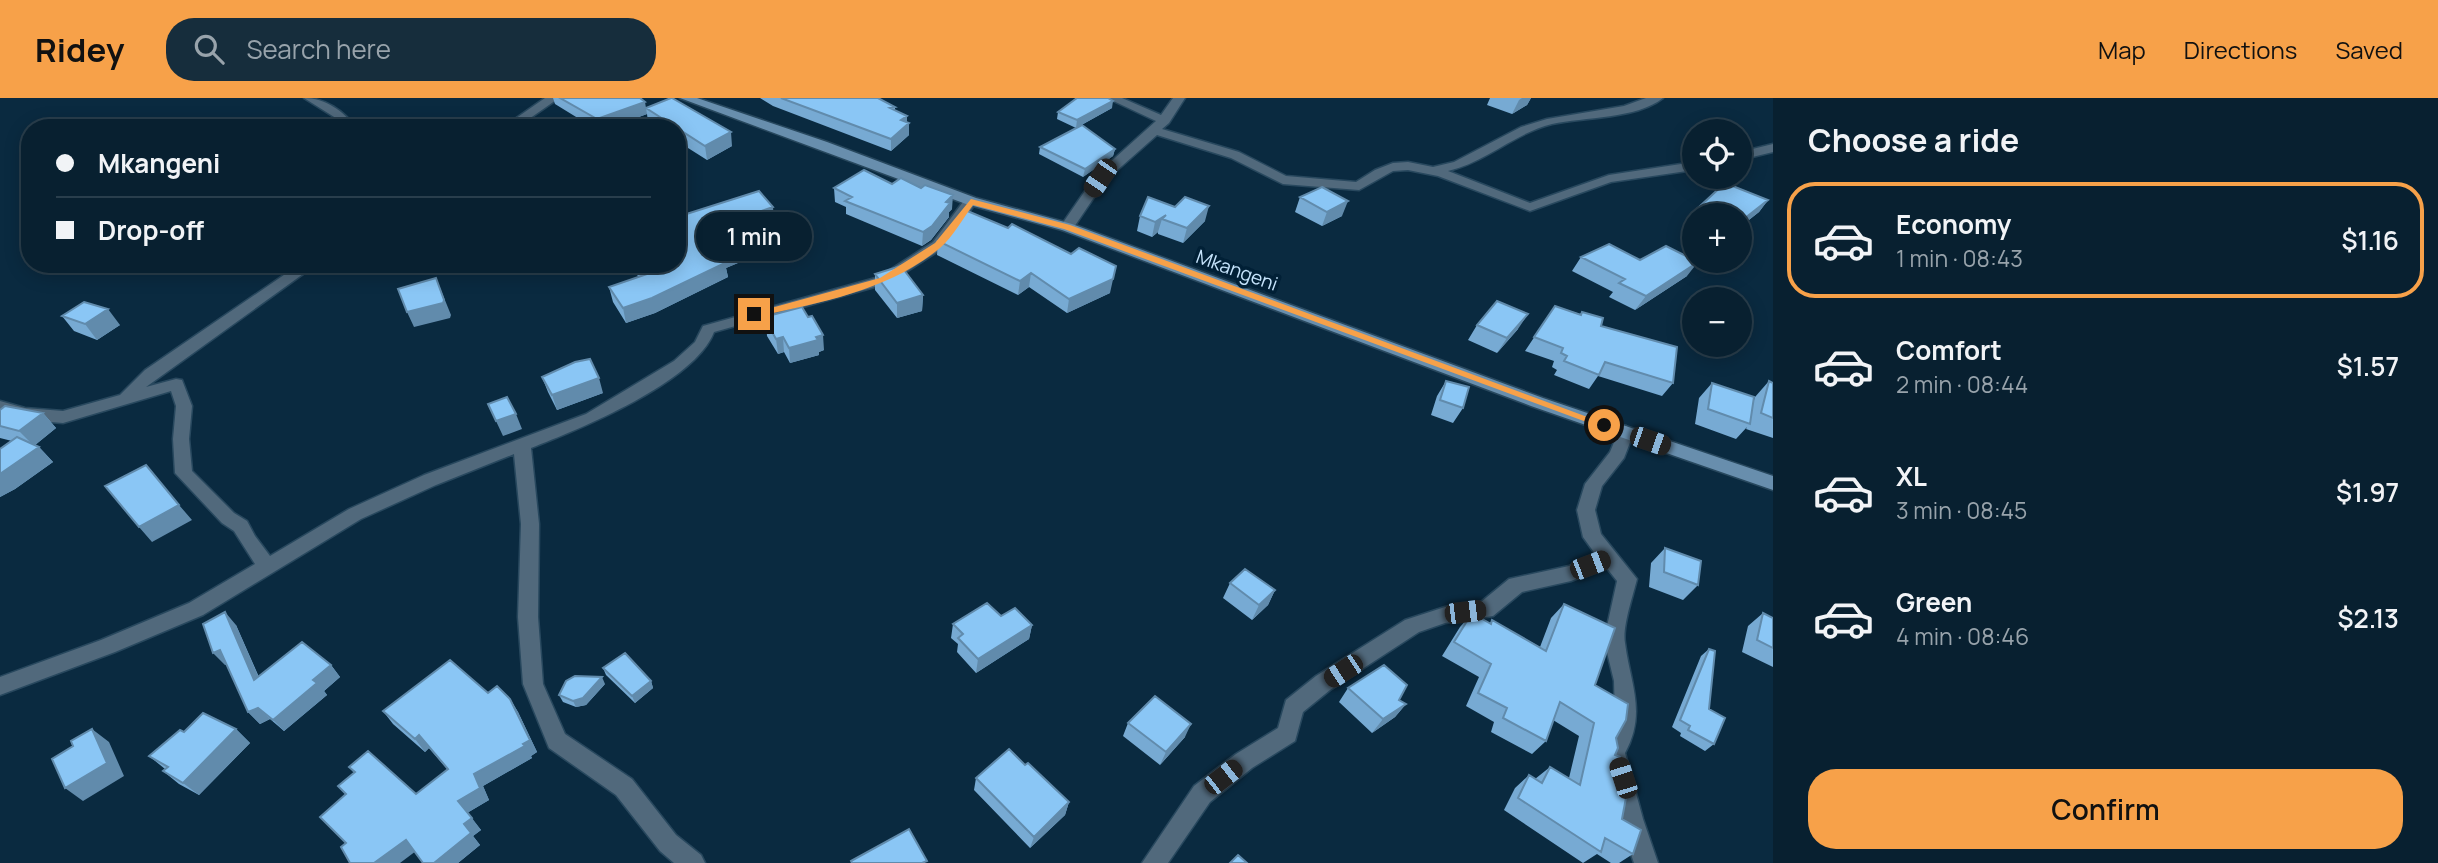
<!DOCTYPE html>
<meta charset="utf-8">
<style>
:root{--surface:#082030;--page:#162d3c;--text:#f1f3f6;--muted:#98a3ab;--line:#293e4c;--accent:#f7a149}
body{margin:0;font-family:Manrope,sans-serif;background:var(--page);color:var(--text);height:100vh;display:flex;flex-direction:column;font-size:26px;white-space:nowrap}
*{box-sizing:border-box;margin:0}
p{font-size:23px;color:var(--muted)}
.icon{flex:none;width:38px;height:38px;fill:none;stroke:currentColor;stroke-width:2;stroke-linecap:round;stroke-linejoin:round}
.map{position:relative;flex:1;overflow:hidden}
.drawer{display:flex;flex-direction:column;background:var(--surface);width:665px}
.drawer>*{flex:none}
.top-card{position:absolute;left:21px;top:21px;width:665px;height:154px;border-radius:28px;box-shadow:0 4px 18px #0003,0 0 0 2px var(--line);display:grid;align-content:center;height:154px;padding:0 35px;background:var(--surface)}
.tools{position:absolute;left:1682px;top:21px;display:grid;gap:14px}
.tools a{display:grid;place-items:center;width:70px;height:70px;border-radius:50%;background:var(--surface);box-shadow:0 4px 18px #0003,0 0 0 2px var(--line);font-size:35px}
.end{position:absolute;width:32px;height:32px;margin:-16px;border:9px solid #f7a149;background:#111;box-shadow:0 0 0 4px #111}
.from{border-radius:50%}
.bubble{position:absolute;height:49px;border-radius:24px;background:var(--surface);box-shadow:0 4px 18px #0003,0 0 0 2px var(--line);font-size:23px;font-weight:600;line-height:49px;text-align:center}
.car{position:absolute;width:21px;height:42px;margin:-21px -10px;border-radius:9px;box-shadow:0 0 5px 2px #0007;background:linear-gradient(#222 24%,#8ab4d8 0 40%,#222 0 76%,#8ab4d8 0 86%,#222 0)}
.top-card b{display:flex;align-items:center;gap:24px;height:66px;font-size:26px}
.top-card b+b{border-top:2px solid var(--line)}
.top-card i{width:18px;height:18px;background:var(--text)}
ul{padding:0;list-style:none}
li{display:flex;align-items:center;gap:21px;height:116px;margin:0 14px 10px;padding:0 21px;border:4px solid transparent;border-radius:28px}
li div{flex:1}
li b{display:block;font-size:26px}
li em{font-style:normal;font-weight:600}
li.current{border-color:var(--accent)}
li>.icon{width:63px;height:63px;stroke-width:1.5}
h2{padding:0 35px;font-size:32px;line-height:84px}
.primary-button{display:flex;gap:14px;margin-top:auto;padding:14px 35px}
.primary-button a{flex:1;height:80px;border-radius:28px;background:var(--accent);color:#111;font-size:28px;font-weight:600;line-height:80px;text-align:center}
header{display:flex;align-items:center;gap:42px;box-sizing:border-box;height:98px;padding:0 35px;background:var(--accent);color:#111}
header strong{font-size:33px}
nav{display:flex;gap:38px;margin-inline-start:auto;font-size:24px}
.search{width:490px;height:63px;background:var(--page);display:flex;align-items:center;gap:18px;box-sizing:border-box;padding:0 24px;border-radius:28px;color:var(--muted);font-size:26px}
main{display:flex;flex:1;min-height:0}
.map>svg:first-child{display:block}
</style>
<header>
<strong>Ridey</strong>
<div class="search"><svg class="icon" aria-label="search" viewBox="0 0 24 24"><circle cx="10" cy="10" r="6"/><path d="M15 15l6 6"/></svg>Search here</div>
<nav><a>Map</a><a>Directions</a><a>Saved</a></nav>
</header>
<main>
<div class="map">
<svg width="1773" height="765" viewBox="0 0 1773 765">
<rect width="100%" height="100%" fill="#0a2a40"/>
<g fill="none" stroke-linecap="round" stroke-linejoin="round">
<defs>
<path id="street" d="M304,0C325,0 344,13 356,30H344L339,22Z
M545,0H559L516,30H502Z
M1107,0H1122L1161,17L1173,0H1185L1169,25L1162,31L1239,54L1286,78L1356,84L1375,72L1393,65L1408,64L1433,69L1454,64L1521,29L1547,21L1624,8L1646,0H1663C1637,21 1584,19 1552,26C1515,35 1486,64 1448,73L1530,105L1609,77L1694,64V72L1611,84L1530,113L1438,78L1408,72L1393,73L1359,92L1283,86L1231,60L1157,37L1105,83L1072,132H1062L1060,129L1096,77L1156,23Z
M1773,46V54L1740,62V54Z
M971,99L977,103L943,150L889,185L714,234C695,284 580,331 531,350L539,426L538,519L543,586L565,636L632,681L676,737L701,757L705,765H674L660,753L616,697L549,650L523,586L518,519L521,426L514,356L436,387L361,421L203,517L115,554L0,597V579L101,542L189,505L255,466L234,433L222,425L175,375L173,341L176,308L171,293L63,325L25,322L0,315V303L25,310L63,313L120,297L145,272L300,166H317L146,289L176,281L182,282L192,308L189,341L192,373L234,415L247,423L255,438L270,458L349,411L424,377L586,316L674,263L695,244L703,228L879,179L933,144L966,100Z
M1626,328L1634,334L1624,360L1602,388L1595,412L1601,436L1637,481C1633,498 1622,529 1625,545C1630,585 1647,615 1625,655L1643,721L1658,765H1634L1619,721L1603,654L1613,636L1615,619L1614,583L1604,542L1617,483L1606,469L1571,483L1522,494L1493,518L1445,525L1419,534L1330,592L1303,614L1295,643L1252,670L1210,704L1168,765H1142L1194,688L1236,656L1278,630L1286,602L1316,578L1405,522L1445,509L1481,504L1509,481L1569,468L1596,457L1583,439L1577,412L1585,386L1610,354L1620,330Z"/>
<path id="secondary" d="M680,0H697L827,44L976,100L1072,126L1543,300L1773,378V392L1531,308L1062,132L966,106Z"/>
</defs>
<!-- street casing -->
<use href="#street" stroke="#28485e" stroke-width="3"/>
<!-- secondary casing -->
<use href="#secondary" stroke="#28485e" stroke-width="3"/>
<!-- street -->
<use href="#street" fill="#51697c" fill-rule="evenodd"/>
<!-- secondary -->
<use href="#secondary" fill="#688ead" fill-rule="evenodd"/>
</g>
<!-- wall -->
<path fill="#77aad3" d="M553,0H640L646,10L732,48L707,62L677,43V30H657L648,24L647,16L609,30H594L555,6Z
M760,0H878L895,9V12L907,24L909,25V37L891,53L773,8Z
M1490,0H1531L1527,7L1512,16L1487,7Z
M1112,10L1076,30L1057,21L1058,14Z
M1040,49L1115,51L1113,58L1083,79L1039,56Z
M892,86L952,111L949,114V119L931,142L922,148L846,116V109L835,104L834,90Z
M1300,99L1342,118L1322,128L1295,114Z
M1768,102L1759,114L1740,129V117H1694V123L1690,122L1698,110Z
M1140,118L1205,123L1183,145L1158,136V134L1152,139L1137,133Z
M677,119L774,124L768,126L776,149L726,170L728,179L655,215L626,225L613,204L609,189L639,179L626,166H677Z
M938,143L1071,156L1110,195L1067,215L1029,189L1018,197L937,157Z
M1581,159L1640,162L1687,178L1635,212L1609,199L1613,194L1572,173Z
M875,176L923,197L922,213L897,220L875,192Z
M1555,208L1580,216L1582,214L1673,285L1662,298L1598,278L1589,291L1554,277L1557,272L1552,269L1554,263L1525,253Z
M62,218L120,227L97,242L74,233Z
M768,218L824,252L819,254V257L790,265L784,254L778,256L767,238L766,223L769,222Z
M1477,227L1518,231L1497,255L1468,242Z
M542,279L603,295L557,312L548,294Z
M1446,283L1463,310L1453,325L1431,317L1437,298Z
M1769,283L1773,285V340L1746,331L1747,329L1736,341L1695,326L1699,300L1712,285L1753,305L1755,299Z
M0,312L43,315L56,330L35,347L39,349L53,364L15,391L0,399V351L12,343L0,340Z
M1665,450L1698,487L1683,502L1649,489L1651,465Z
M1230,485L1275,492L1268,507L1252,522L1223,500Z
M1564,506L1616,640L1615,657L1622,721L1633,756L1619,765H1611L1597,756L1583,765L1504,712L1515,690L1529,677L1535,681L1550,669L1569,680L1579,638L1553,622L1546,643L1532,656L1491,634L1494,624L1466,608L1479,579L1442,558L1460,529L1472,515L1490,525L1492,522L1540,549L1551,520Z
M1763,515L1773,520V569L1742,554L1748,528Z
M1001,518L1032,527L1029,541L976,575L957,554L958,546L951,540L953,526Z
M236,527L259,579L331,567L340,579L324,593L327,597L284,633L270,621L260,626L248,614L227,566L225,567Z
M1709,551V611L1714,646L1705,653L1680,638L1681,635L1672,629L1701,558Z
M603,570L651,583L653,590L635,605L606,577Z
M605,586L586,607L576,609L563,604L559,597Z
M1348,590L1399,602L1406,606L1395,619L1372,635L1339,604Z
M488,595L510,601L518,614L537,654L531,658L532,660L483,688L489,702L467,715L481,732L473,738L480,747L458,765H423L415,754L346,745V697L354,675L349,669L416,696L448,672L429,650L425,654L393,626L383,613Z
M1128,625L1185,639L1160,667L1123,638Z
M236,631L250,645L199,697L179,686L163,673L165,671L149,658L184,634Z
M1025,667L1069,704L1065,717L1030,750L974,692L976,680Z"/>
<!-- shaded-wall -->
<path fill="#618bac" d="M1522,0H1531L1527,7L1512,16L1519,2Z
M1113,3L1112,10L1076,30L1077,22Z
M645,4L647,16L609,30H599L597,21Z
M907,18V28L909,25V37L891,53V41L901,22Z
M731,34L732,48L707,62L705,48Z
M1115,51L1113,58L1083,79L1085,71Z
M953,97L952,111L949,114V119L931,142L922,148L923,134L946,104Z
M1768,102L1759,114L1740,129V124Z
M1348,103L1342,118L1322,128L1327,114Z
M1209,108L1205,123L1183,145L1187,130Z
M773,109L774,124L758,129L756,115Z
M1166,117L1162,121L1158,134L1152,139L1155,124Z
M770,127L771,136L774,135L776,149L726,170L728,179L655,215L626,225L623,210L717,158Z
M1698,164L1687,178L1635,212L1646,198Z
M1116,168L1110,195L1067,215L1069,201Z
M1031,175L1029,189L1018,197L1020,183Z
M436,180L451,217L450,220L414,229L407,214Z
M923,197L922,213L897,220V205Z
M108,211L120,227L97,242L85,226Z
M1528,216L1518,231L1497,255L1507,240Z
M823,237L824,252L819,254V257L790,265L789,250Z
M783,239L784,254L778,256L776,241Z
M599,280L603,295L557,312L552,297Z
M43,315L56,330L34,348L19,333Z
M516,316L522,331L503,338L496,323Z
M39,349L53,364L15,391L0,399V376Z
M179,407L192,422L152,444L139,429Z
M1275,492L1268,507L1252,522L1259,507Z
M225,514L236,527L265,594L254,582Z
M1032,527L1029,541L976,575L978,561Z
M220,552L232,564L225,567L213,555Z
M331,567L340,579L324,593L327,597L284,633L273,622L313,582Z
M602,579L605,586L586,607L576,609L573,603Z
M651,583L653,590L635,605L632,598Z
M510,601L518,614L537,654L531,658L523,646Z
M1406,606L1395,619L1372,635L1383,621Z
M258,610L270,621L260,626L248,614Z
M1191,626L1185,639L1160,667L1166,654Z
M92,631L109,644L124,678L83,703L65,690Z
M236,631L250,645L199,697L183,685Z
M419,637L429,650L425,654L415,641Z
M525,648L532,660L483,688L489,702L467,715L458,703L474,676Z
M1069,704L1065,717L1030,750L1034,739Z
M472,720L481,732L473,738L480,747L458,765H434L464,726Z
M406,742L416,753L400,765H374Z"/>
<!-- building -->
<path fill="#8ac6f5" stroke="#618bac" stroke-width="2" d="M560,0H640L645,4L597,21Z
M671,0H672L731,34L705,48L646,10Z
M781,0H878L895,9L890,10L907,18L901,22L909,25L891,41Z
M1077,0H1108L1113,3L1077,22L1058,14Z
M1082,27L1115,51L1085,71L1040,49Z
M864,72L892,86L901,80L921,90L925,87L953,97L946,104L950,105L932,128L923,134L845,103L852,99L834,90Z
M1725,85L1768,102L1740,124V117H1716L1698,110Z
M1322,89L1348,103L1327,114L1300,99Z
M759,93L773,109L756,115L770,127L767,128L774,135L717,158L725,165L652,200L623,210L609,189L647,176L638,166H677V119Z
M1148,99L1175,109L1185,99L1209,108L1187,130L1162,121L1166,117L1155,124L1140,118Z
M965,112L1008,130L1012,126L1071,156L1079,150L1116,168L1113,181L1069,201L1031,175L1020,183L938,143L946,138Z
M1609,146L1640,162L1666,148L1698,164L1646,198L1619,185L1625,181L1581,159Z
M901,168L923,197L897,205L875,176Z
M436,180L444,202L443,205L407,214L398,191Z
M1497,203L1528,216L1507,240L1477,227Z
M84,204L108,211L85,226L62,218Z
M1555,208L1581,217L1582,214L1603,220L1601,228L1677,249L1673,285L1605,264L1599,277L1564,263L1567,258L1561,255L1563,250L1534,239Z
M802,209L808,219L812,218L823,237L816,239L818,242L789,250L783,239L776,241L766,223L770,221L768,218Z
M590,261L599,280L552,297L542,279L575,264Z
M1446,283L1469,289L1463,310L1440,302Z
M1769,283L1773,285V320L1761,315Z
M1712,285L1754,299L1750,326L1708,311Z
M507,299L516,316L496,323L488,306Z
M5,308L43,315L19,333L0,328V312Z
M17,339L39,349L0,376V351Z
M146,367L179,407L139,429L105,388Z
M1665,450L1701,463L1698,487L1664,474Z
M1245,471L1275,492L1259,507L1230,485Z
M987,505L1001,518L1015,510L1032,527L978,561L958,540L963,536L953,526Z
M1564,506L1615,530L1595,587L1628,606L1626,622L1616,640L1618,650L1615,657L1620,659L1628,689L1622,721L1641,732L1633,756L1605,740L1601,754L1518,700L1529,677L1542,685L1550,669L1580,687L1594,625L1560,604L1546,643L1503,620L1507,610L1478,595L1491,566L1454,544L1472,515L1491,526L1492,522L1546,553Z
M225,514L254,582L302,544L331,567L313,582L317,585L273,622L258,610L248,614L220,552L213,555L203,526Z
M1763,515L1773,520V550L1757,542Z
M1709,551L1715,553L1709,611L1725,620L1714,646L1688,632L1690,628L1680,622Z
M625,555L651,583L632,598L603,570Z
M450,562L488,595L497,588L510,601L530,642L523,646L525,648L474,676L480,690L458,703L472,720L464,726L471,735L434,765H423L406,742L374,765H350L341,749L346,745L320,719L346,696L338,688L355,674L349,669L368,653L416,696L448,671L419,637L415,641L383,613Z
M1384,567L1407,587L1399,602L1406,606L1383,621L1348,590Z
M575,578L602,579L583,600L573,603L559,597L566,583Z
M1155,598L1191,626L1166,654L1128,625Z
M203,615L236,631L183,685L163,673L168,669L149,658L180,632L184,634Z
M92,631L107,665L65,690L52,661L73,648L71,643Z
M1009,651L1025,667L1028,665L1069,704L1034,739L976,680Z
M909,731L927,763L922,765H852L851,763Z
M1238,757L1247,765H1230Z"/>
<!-- route -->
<path fill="#f7a149" d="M971,101L1070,127L1609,327L1604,331L1600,329L1064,131L973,107C963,120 953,139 940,150C888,193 819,205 754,219L749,216L880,180L935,145Z"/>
<g text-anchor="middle" stroke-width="7" stroke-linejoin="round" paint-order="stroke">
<!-- street labels -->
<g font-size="19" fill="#c6e4fc" stroke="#012036">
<text transform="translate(1237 172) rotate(20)" y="7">Mkangeni</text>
</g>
</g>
</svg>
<div class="tools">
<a><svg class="icon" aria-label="locate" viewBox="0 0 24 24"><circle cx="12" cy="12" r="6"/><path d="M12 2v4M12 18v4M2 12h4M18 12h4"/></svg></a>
<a>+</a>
<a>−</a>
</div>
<i class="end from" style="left:1604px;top:327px"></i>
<i class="end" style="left:754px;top:216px"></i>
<div class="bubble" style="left:696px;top:114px;width:116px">1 min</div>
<i class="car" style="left:1100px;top:80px;rotate:214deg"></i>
<i class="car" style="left:1650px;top:343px;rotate:109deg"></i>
<i class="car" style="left:1590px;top:467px;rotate:69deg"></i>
<i class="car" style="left:1465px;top:514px;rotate:83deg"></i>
<i class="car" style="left:1343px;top:573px;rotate:237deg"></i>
<i class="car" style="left:1223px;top:679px;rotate:52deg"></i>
<i class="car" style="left:1623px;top:680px;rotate:342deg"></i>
<div class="top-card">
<b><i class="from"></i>Mkangeni</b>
<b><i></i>Drop-off</b>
</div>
</div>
<section class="drawer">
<h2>Choose a ride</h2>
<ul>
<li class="current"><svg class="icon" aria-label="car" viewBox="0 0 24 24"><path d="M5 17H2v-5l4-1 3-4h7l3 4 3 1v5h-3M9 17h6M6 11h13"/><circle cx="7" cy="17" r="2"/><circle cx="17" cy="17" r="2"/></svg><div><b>Economy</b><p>1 min · 08:43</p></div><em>$1.16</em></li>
<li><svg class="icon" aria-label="car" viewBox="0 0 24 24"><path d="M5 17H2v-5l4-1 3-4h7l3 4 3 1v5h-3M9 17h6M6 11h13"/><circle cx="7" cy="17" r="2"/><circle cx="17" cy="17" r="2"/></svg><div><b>Comfort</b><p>2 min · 08:44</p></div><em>$1.57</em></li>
<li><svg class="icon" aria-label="car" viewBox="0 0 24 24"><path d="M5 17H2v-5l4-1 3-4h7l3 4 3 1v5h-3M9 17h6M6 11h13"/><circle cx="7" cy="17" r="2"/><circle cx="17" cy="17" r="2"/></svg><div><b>XL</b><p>3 min · 08:45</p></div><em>$1.97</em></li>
<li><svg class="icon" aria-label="car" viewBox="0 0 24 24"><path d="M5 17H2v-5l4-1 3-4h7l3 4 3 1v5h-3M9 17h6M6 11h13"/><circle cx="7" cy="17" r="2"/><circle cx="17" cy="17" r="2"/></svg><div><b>Green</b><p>4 min · 08:46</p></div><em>$2.13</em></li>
</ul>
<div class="primary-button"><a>Confirm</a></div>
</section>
</main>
